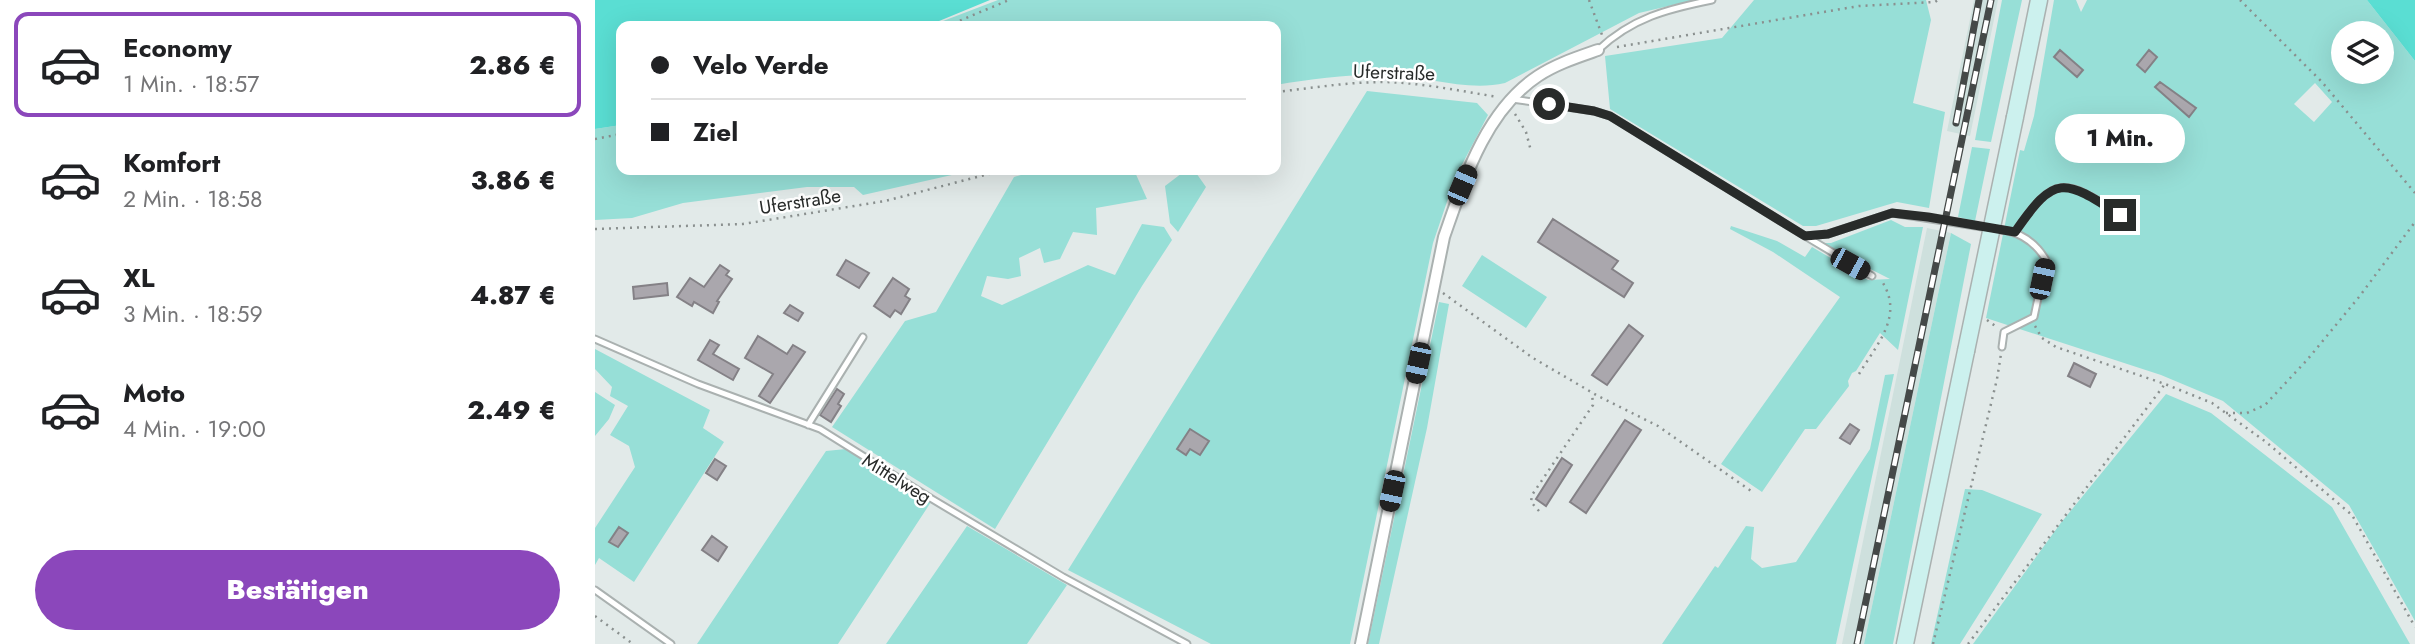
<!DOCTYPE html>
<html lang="de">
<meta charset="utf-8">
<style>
:root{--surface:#fff;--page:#f6f6f6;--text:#202124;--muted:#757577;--line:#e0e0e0;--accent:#8b47bb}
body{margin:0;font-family:Jost,sans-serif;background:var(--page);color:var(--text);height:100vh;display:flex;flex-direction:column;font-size:26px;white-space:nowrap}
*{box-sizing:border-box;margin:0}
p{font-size:23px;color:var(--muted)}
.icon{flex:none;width:38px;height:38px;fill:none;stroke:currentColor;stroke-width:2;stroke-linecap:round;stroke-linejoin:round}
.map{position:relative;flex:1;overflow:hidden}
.drawer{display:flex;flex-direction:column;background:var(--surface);width:595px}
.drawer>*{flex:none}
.banner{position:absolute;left:21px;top:21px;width:665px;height:154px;border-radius:14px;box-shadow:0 7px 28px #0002;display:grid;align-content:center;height:154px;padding:0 35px;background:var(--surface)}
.fabs{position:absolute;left:1736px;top:21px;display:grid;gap:14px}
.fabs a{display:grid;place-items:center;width:63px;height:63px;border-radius:50%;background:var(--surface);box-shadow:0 7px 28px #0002;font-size:35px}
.end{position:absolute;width:32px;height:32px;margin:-16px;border:9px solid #282b2a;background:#fff;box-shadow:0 0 0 4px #fff}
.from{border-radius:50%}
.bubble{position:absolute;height:49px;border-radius:24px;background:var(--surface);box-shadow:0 7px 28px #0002;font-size:23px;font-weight:800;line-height:49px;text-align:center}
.car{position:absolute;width:21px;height:42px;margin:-21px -10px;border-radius:9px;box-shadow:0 0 5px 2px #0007;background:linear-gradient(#222 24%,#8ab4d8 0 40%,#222 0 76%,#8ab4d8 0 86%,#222 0)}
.banner b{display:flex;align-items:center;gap:24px;height:66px;font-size:26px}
.banner b+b{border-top:2px solid var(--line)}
.banner i{width:18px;height:18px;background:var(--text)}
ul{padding:12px 0 0;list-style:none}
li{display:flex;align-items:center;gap:21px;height:105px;margin:0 14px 10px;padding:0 21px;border:4px solid transparent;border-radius:14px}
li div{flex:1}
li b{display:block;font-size:26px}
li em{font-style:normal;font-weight:800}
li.selected{border-color:var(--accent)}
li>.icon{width:63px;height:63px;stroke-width:1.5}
.action{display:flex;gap:14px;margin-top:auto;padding:14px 35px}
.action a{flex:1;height:80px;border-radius:42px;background:var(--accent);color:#fff;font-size:28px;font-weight:800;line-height:80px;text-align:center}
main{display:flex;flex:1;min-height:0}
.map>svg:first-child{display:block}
</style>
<main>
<section class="drawer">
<ul>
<li class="selected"><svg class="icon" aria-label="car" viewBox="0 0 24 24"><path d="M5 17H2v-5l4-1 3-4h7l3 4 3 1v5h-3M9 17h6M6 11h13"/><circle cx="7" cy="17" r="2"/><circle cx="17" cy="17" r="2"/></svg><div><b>Economy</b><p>1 Min. · 18:57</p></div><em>2.86 €</em></li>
<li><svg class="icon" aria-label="car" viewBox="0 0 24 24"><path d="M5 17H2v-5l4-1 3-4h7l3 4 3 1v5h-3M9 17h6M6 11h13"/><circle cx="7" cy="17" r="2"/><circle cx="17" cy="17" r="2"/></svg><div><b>Komfort</b><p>2 Min. · 18:58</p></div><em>3.86 €</em></li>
<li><svg class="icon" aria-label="car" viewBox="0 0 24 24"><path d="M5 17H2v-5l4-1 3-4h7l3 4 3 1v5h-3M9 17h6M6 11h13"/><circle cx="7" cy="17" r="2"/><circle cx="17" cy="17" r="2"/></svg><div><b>XL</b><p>3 Min. · 18:59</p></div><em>4.87 €</em></li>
<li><svg class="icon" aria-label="car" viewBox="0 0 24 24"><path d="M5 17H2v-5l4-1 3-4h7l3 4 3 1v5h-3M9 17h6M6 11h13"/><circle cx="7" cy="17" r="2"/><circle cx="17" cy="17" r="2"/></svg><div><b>Moto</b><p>4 Min. · 19:00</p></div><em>2.49 €</em></li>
</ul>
<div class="action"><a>Bestätigen</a></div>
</section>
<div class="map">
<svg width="1820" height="644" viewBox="0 0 1820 644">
<rect width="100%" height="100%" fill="#e2eae9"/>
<!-- built -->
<path fill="#cee0dd" d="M1379,0H1403L1375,136L1352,131Z
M1332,228L1356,233L1269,644H1247Z"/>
<!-- green -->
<path fill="#97dfd7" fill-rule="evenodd" d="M403,0H1099L1044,13L910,83C872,92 832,76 793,75C755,74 718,79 681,85V26H335Z
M1159,0H1331L1336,20L1318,103L1350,112L1334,208L1302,202L1221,226H1208L1015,109L1010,56L1127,38Z
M1407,0H1427L1396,142L1380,140Z
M1459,0H1481L1486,12L1492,0H1772L1820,61V621L1754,505L1628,401L1566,375L1391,318L1425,150L1429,151L1439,116ZM1748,33H1787V72H1748ZM1720,83L1737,102L1719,122L1699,104Z
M772,91L882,103L893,115L860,178L838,243L755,644H616L473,570Z
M26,125V170H379L268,195L259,187H212L88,203L37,218L0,220V129Z
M1377,147L1395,149L1380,221L1363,217Z
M442,170H539L552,199L501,208L502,235L478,232L465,259L449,263L445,248L424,258L426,276L413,279L392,276L386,296L407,305L493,265L520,275L547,224L569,227L577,240L547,286L400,529L237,427L310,321L341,312L419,177Z
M591,170H599L611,187L583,232L575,223L570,186Z
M1296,220L1310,227H1328L1303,350L1285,333L1261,371L1257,373L1253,381L1254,386L1221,429H1210L1167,492L1126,464L1245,297L1178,252L1135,229L1136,226L1182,241L1210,257L1217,247L1273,280L1295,279L1234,248L1229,243H1236Z
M1356,233L1376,244L1298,644H1269Z
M887,255L952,297L931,328L867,286Z
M844,302L854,304L832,428L784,644H773Z
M0,349L115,410L108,428L129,442L39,582L4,558L0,565V528L40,467L34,446L15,435L33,406L15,396L17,387L0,369Z
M1299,374L1241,644H1067L1120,566L1123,568L1151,526L1159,527L1156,559L1167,568L1201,562L1275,449L1290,375Z
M0,392L20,405L14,419L0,436Z
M1571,394L1616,413L1737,507L1815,644H1378L1465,524Z
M251,449L336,502L243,644H102L231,451Z
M1370,489L1387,490L1447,514L1365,644H1336Z
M372,526L472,585L432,644H291Z"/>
<!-- water -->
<path fill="#5aded3" d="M0,0H395L332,26H26V125L0,129Z
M1772,0H1820V61Z"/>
<!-- building -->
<path fill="#aaa7ad" stroke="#848186" stroke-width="2" d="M1465,50L1488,70L1482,77L1459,57Z
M1554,50L1562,57L1550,72L1542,65Z
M1565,82L1601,108L1594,117L1560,87Z
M958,219L1023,261L1017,269L1038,283L1029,297L943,242Z
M251,260L274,273L264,288L242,275Z
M125,265L134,271L131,275L137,279L122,301L124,302L118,313L99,302L97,306L82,297L95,278L109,287Z
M298,278L314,289L310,296L315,299L306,314L300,310L295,317L279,306Z
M72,283L73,295L39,299L38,287Z
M195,305L208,313L203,321L189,313Z
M1034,325L1048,336L1012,385L997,375Z
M163,336L192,354L198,345L210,352L175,403L164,396L178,374L150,358Z
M115,340L124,345L118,354L144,369L138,380L103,360Z
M1479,363L1501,374L1495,387L1473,376Z
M242,389L249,394L243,404L246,406L236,422L225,415Z
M1030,420L1046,430L991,513L975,502Z
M1255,424L1264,430L1255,444L1245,438Z
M595,429L614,441L605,455L595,449L591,455L582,449Z
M967,458L977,465L951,506L941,499Z
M120,459L131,466L122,480L111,473Z
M24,527L33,533L23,547L14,542Z
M117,536L132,547L123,561L107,550Z"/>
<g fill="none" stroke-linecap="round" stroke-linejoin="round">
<defs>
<path id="lane" d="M1003,50C1037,18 1072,9 1117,0
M917,99L999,111L1015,116L1210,236L1233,234L1297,213L1413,231C1430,235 1442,245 1451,260L1439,317L1409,332L1407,347
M1420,232C1460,174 1468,178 1525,214
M1210,236L1277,276
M0,339L103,384L225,429L337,499L468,577L592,644
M213,425L268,337
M0,590L76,644"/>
<path id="street" d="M766,644L849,237C869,180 890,111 943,76C961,64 983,57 1003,50"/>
<path id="secondary" d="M1420,117L1444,0
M1310,644L1371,351"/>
</defs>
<!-- lane casing -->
<use href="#lane" stroke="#aab1b0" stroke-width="9"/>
<!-- street casing -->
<use href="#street" stroke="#aab1b0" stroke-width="14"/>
<!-- secondary casing -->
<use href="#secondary" stroke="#aab1b0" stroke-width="19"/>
<!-- path -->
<path stroke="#8a908f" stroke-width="2.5" stroke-dasharray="2 5" stroke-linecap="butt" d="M994,0L1007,35
M1645,0L1727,82L1820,193
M352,26L414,0
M1022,47L1264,6L1340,2L1343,0
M681,92C717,88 753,82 790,82C828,83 865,91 903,97
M920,114L931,132L936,151
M0,139L26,134
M0,229L148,224L290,201L409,170
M848,293L938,358L1003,396L1063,426L1159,493
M1392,320L1403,328
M1440,326L1447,338L1461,347L1570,384L1617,403L1671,442L1757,515L1820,627
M1264,374C1282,344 1310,315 1286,280
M1631,413H1652L1670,405L1712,360L1764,297L1820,222
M944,511L936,502L937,495L998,405L997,393
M0,616L38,644
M1338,644L1402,379L1406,354
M1373,644L1570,384"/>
<!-- lane -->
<use href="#lane" stroke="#fff" stroke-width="5"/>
<!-- street -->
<use href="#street" stroke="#fff" stroke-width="10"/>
<!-- secondary -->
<use href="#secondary" stroke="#ccf1ee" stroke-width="16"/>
<defs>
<path id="rail" d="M1361,123L1384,0
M1262,644L1396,0"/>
</defs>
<!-- rail casing -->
<use href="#rail" stroke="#454948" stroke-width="7"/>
<!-- rail -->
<use href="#rail" stroke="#fff" stroke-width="4.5" stroke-dasharray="13" stroke-linecap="butt"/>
<defs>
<path id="secondary-bridge" d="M1371,351L1420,117"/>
</defs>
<!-- secondary-bridge casing -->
<use href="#secondary-bridge" stroke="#aab1b0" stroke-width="19" stroke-linecap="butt"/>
<!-- secondary-bridge -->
<use href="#secondary-bridge" stroke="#ccf1ee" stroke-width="16"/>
</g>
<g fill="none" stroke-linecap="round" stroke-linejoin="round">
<!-- route -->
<path stroke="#282b2a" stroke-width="9" d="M954,104L999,111L1015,116L1210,236L1233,234L1297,213L1333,217L1420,232C1460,174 1468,178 1525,215"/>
</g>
<g text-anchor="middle" stroke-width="5" stroke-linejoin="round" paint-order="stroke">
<!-- street labels -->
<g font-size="19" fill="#282b2a" stroke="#fff">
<text transform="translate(799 72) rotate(2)" y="7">Uferstraße</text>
<text transform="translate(205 201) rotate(-9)" y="7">Uferstraße</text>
<text transform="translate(302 478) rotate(32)" y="7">Mittelweg</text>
</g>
</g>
</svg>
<div class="fabs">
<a><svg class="icon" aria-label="layers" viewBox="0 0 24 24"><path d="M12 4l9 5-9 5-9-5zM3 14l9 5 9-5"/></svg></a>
</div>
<i class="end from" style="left:954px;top:104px"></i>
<i class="end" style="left:1525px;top:215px"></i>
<div class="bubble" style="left:1460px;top:114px;width:130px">1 Min.</div>
<i class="car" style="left:867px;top:185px;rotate:23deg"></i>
<i class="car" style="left:1255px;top:264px;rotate:119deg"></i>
<i class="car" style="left:1447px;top:279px;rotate:12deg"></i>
<i class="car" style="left:823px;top:363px;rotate:192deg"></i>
<i class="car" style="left:797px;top:491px;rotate:192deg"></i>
<div class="banner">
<b><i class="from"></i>Velo Verde</b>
<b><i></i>Ziel</b>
</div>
</div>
</main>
